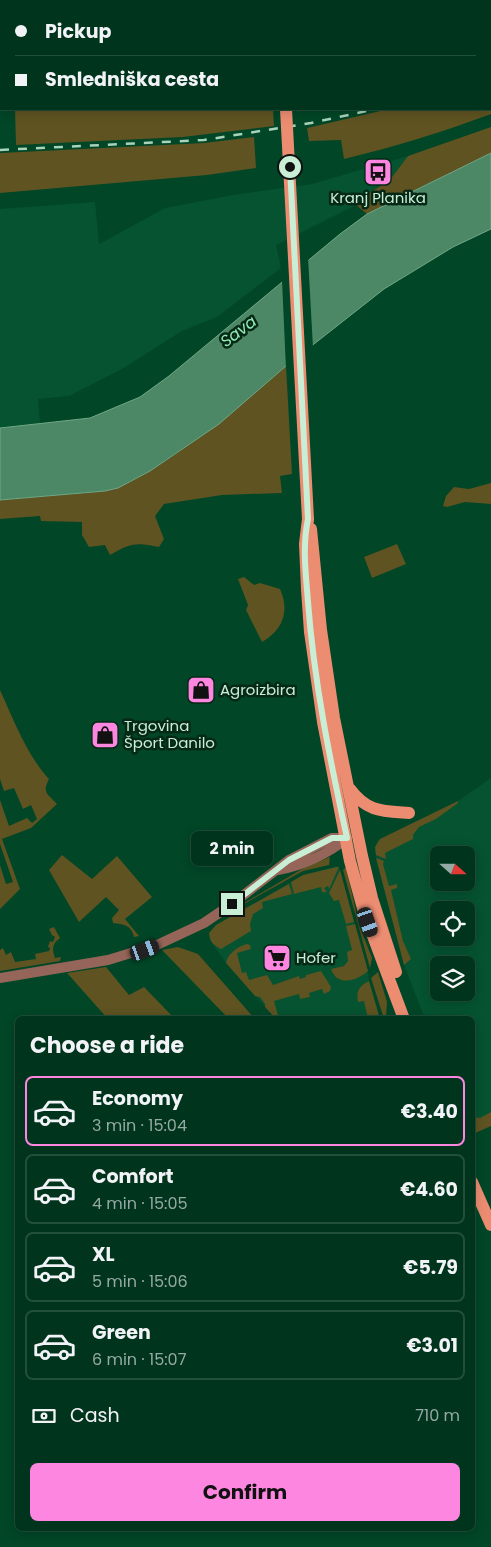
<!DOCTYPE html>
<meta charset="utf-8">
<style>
:root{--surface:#00341d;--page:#0e3f2a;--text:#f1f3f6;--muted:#95aaa4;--line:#224f3b;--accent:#fd86e1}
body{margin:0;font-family:Poppins,sans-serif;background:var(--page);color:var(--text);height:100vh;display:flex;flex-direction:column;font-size:19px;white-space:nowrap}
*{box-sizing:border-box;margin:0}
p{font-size:16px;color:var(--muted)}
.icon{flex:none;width:28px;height:28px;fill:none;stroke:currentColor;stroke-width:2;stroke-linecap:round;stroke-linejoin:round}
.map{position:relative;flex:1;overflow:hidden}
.drawer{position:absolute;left:15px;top:1016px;width:460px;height:515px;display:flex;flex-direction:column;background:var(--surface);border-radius:8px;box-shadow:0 2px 12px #0003,0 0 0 1px var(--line)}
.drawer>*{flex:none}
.top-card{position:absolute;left:0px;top:0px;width:491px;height:110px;box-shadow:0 2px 12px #0003,0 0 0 1px var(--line);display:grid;align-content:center;height:110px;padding:0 15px;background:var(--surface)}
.needle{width:32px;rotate:111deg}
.buttons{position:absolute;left:430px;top:846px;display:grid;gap:10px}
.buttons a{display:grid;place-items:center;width:45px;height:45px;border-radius:8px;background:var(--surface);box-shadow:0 2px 12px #0003,0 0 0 1px var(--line);font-size:25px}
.end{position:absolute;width:22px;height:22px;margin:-11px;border:6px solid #c8eed5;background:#111;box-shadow:0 0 0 2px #111}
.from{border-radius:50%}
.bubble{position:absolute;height:35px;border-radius:8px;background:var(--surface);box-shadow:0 2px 12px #0003,0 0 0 1px var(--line);font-size:16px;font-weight:700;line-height:35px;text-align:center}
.car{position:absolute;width:15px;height:30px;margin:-15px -8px;border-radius:6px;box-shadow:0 0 4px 1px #0007;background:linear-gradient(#222 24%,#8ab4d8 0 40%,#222 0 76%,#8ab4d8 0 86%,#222 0)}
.top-card b{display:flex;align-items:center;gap:18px;height:48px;font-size:19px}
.top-card b+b{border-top:1px solid var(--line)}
.top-card i{width:12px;height:12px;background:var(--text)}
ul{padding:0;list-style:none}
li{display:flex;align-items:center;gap:15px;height:70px;margin:0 10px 8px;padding:0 5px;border:2px solid var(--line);border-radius:8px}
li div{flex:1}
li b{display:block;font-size:19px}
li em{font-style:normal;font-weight:700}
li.selected{border-color:var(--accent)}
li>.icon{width:45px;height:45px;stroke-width:1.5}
h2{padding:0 15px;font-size:22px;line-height:60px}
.pay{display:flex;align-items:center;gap:12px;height:55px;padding:0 15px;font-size:19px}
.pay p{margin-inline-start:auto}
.action{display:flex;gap:10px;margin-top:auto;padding:10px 15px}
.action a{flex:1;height:58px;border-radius:8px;background:var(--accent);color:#111;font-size:20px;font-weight:700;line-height:58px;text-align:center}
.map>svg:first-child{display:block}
</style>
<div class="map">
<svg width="491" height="1547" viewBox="0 0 491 1547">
<rect width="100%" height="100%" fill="#004627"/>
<!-- built -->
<path fill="#055331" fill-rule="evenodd" d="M408,156L389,181L362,197L356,205L276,245L281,268L217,317L182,331L122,369L69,396L38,399L40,424L0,428V209L95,202L99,244L165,208L233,195L312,184Z
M491,778V1126L473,1134L472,1019H425L404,965L375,852L377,842L380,839L458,801ZM439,855H466V882H439ZM439,910H466V938H439ZM439,965H466V992H439Z
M337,866L340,870L368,971L369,981L380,1019H276L226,963L210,940L209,933L216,925L303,875Z"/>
<!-- green -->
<path fill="#5e5321" d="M491,82V114C443,132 394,147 344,159L341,140L309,141L307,128L389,109H490Z
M15,109H273L274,126L183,137L16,145Z
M491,127V153L367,214L356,205L362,197L389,181L408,156Z
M254,137L256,168L207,175L0,193V153L204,143Z
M286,366L292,474L280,476L282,493L222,495L164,504L155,516L164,539L159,547C137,542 130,543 110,555L105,545L89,547L82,535V522L41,521L40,516L0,519V500L105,491C132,484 154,468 177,453C215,426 251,397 286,366Z
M491,483V504L465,502L447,507L443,506L446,496L454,487L469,489Z
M397,544L406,564L372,578L364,557Z
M244,577L254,585L260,583L280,589C290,611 283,630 262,642L246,610L248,605L238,579Z
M0,690C14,720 26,754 49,779C42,793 47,793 57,804L31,828L2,839L20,889L0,909V865L6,884L13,882L0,844V800L9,826L27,818L32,823L37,819L31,805L23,809L14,788L4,791L0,779Z
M458,801V803L436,819L419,827L413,835V839L385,853L386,859L376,855L375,847L380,839Z
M62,855L92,879L117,856L152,897L125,919L139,936L134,937C131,925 124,924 113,923L112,918L119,910L106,897L79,922L49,870Z
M330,857L329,865L303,871L217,919L302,869Z
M376,858L384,861L383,864L389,886L397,884V888L391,890L403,941L411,959L404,965Z
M337,867H339L329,889L328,886L324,888L327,892H322L321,887L294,894L291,882L303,875Z
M346,867L359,925L372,958L370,968L343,870Z
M340,870L354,922L346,924L339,900L334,901L329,893Z
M289,884L292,894L262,902L263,908L253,914L250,924L251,931L221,949C213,945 210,942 209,933L216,925Z
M355,924L368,971C357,981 337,987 331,969L344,966L348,961L347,952L352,950L346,926Z
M54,927L60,938C52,944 52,949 55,958L61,957L60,961L0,971V950L3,948L6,955L11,952L15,962L36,959L35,954L49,951L50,948L48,947L50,941L53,942L55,937L52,935L49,929Z
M247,944L250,945L251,949L237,953L242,973L246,972L249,980L267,975L273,985L299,976L300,979L306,977V975L321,971L331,987L330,991L324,994L322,989L309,993L310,997L300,999L299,994L274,1001L279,1019H276L265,1007V1004L260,997L255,996L226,963C228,953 237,947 247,944Z
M178,947L198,954L255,1019H229L162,950Z
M106,967L129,995L144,987L175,1019H108L67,973Z
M378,972L387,1002L386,1019H384L371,978Z
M369,981L380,1019H368L364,1001L358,1002C356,991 359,986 369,981Z
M491,1112V1126L473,1134V1117L480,1118Z"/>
<!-- water -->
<path fill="#4c8865" stroke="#71a787" d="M491,153V229L453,247L384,289L286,366L219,424L150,471L118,488L105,491L0,500V428L90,418L140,397L169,376L340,234L367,214Z"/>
<!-- pier -->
<path fill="#004627" d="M308,257L313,348L286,369L282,280Z"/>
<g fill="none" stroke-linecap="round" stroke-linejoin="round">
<!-- tertiary -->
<path stroke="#946558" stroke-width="10" d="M458,1L465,0
M0,35H1
M278,870C302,866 328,854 347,838
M0,978L108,960L157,945L204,923L232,904L289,860L332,838H347"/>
<!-- primary -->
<path stroke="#ec8d72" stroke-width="12" d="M276,0V1
M286,0V1
M308,519L305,544L307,589L310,632L323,722L350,861L364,912L404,1019
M311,529L321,630L334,718L362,856L372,898L396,972
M350,789C367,812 382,811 409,813
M472,1182L491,1225"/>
<!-- rail -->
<path stroke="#a8d3b9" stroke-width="2.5" stroke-dasharray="9 9" stroke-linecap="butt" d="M490,78H491
M0,150L204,140L311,123L376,109"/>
<!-- primary-bridge -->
<path stroke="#ec8d72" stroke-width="12" d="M286,109L308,519"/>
</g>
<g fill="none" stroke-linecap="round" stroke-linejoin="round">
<!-- route -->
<path stroke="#c8eed5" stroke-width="6" d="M232,904L289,860L332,838H347C330,760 314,682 308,602C306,575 302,547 308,519L290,167"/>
</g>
<!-- icons -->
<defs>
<symbol id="bus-square" viewBox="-11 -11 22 22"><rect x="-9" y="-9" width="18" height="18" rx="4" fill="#fd86e1" stroke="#062816"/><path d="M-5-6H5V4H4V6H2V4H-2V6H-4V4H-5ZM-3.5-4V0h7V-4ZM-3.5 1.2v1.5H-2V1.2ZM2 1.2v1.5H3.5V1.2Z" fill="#111"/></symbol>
<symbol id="shop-square" viewBox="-11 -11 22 22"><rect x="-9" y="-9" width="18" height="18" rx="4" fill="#fd86e1" stroke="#062816"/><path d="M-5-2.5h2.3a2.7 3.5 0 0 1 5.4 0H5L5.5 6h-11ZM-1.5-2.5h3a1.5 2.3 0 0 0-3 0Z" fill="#111"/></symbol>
<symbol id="supermarket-square" viewBox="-11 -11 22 22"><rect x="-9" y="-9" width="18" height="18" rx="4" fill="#fd86e1" stroke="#062816"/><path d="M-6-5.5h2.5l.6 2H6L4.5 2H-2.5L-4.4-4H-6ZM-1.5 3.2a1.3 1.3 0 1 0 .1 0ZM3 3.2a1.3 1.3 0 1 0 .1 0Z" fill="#111"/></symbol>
</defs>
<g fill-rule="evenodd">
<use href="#bus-square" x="362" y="156" width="32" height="32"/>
<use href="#shop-square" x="185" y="674" width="32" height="32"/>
<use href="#shop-square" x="89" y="719" width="32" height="32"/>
<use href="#supermarket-square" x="261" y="942" width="32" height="32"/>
</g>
<g text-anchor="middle" stroke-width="5" stroke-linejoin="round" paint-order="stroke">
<!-- poi labels -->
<g font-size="15" fill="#c8eed5" stroke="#062816" text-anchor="start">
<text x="378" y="203" text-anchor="middle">Kranj Planika</text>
<text x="220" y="695">Agroizbira</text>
<text x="124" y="731">Trgovina<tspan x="124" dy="17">Šport Danilo</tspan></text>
<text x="296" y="963">Hofer</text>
</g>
<!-- water labels -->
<g font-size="16" font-style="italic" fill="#93ebb6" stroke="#062816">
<text transform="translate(238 331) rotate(-37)" y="6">Sava</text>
</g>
</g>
</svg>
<div class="buttons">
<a><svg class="needle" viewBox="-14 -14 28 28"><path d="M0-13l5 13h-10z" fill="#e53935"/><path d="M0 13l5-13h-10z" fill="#95aaa4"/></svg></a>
<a><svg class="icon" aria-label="locate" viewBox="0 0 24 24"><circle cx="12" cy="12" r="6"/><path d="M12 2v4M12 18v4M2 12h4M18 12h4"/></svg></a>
<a><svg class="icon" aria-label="layers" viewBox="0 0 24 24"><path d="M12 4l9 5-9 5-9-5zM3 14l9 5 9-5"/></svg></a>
</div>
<i class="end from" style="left:290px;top:167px"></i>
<i class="end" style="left:232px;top:904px"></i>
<div class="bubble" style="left:191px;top:831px;width:82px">2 min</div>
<i class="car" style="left:368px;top:922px;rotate:161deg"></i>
<i class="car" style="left:145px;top:950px;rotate:70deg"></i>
<div class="top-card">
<b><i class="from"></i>Pickup</b>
<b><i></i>Smledniška cesta</b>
</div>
<section class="drawer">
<h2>Choose a ride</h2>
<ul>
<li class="selected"><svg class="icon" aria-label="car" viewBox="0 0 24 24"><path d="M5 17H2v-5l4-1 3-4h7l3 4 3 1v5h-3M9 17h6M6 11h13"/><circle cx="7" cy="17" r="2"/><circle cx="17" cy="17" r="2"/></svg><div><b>Economy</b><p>3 min · 15:04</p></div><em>€3.40</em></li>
<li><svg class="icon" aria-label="car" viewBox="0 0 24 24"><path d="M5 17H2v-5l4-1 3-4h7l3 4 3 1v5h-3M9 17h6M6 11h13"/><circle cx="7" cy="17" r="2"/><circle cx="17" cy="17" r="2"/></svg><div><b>Comfort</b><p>4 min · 15:05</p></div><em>€4.60</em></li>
<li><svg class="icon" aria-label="car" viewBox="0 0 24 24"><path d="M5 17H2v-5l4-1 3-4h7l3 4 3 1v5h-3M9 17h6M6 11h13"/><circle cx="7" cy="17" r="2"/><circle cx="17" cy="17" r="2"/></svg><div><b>XL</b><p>5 min · 15:06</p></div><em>€5.79</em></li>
<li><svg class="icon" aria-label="car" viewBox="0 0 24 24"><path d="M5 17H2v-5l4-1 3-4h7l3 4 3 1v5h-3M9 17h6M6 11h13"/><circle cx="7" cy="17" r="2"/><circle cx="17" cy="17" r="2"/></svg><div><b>Green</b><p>6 min · 15:07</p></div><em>€3.01</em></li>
</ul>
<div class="pay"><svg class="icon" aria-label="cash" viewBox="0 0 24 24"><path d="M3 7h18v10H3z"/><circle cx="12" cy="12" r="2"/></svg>Cash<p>710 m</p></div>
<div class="action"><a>Confirm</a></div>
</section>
</div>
